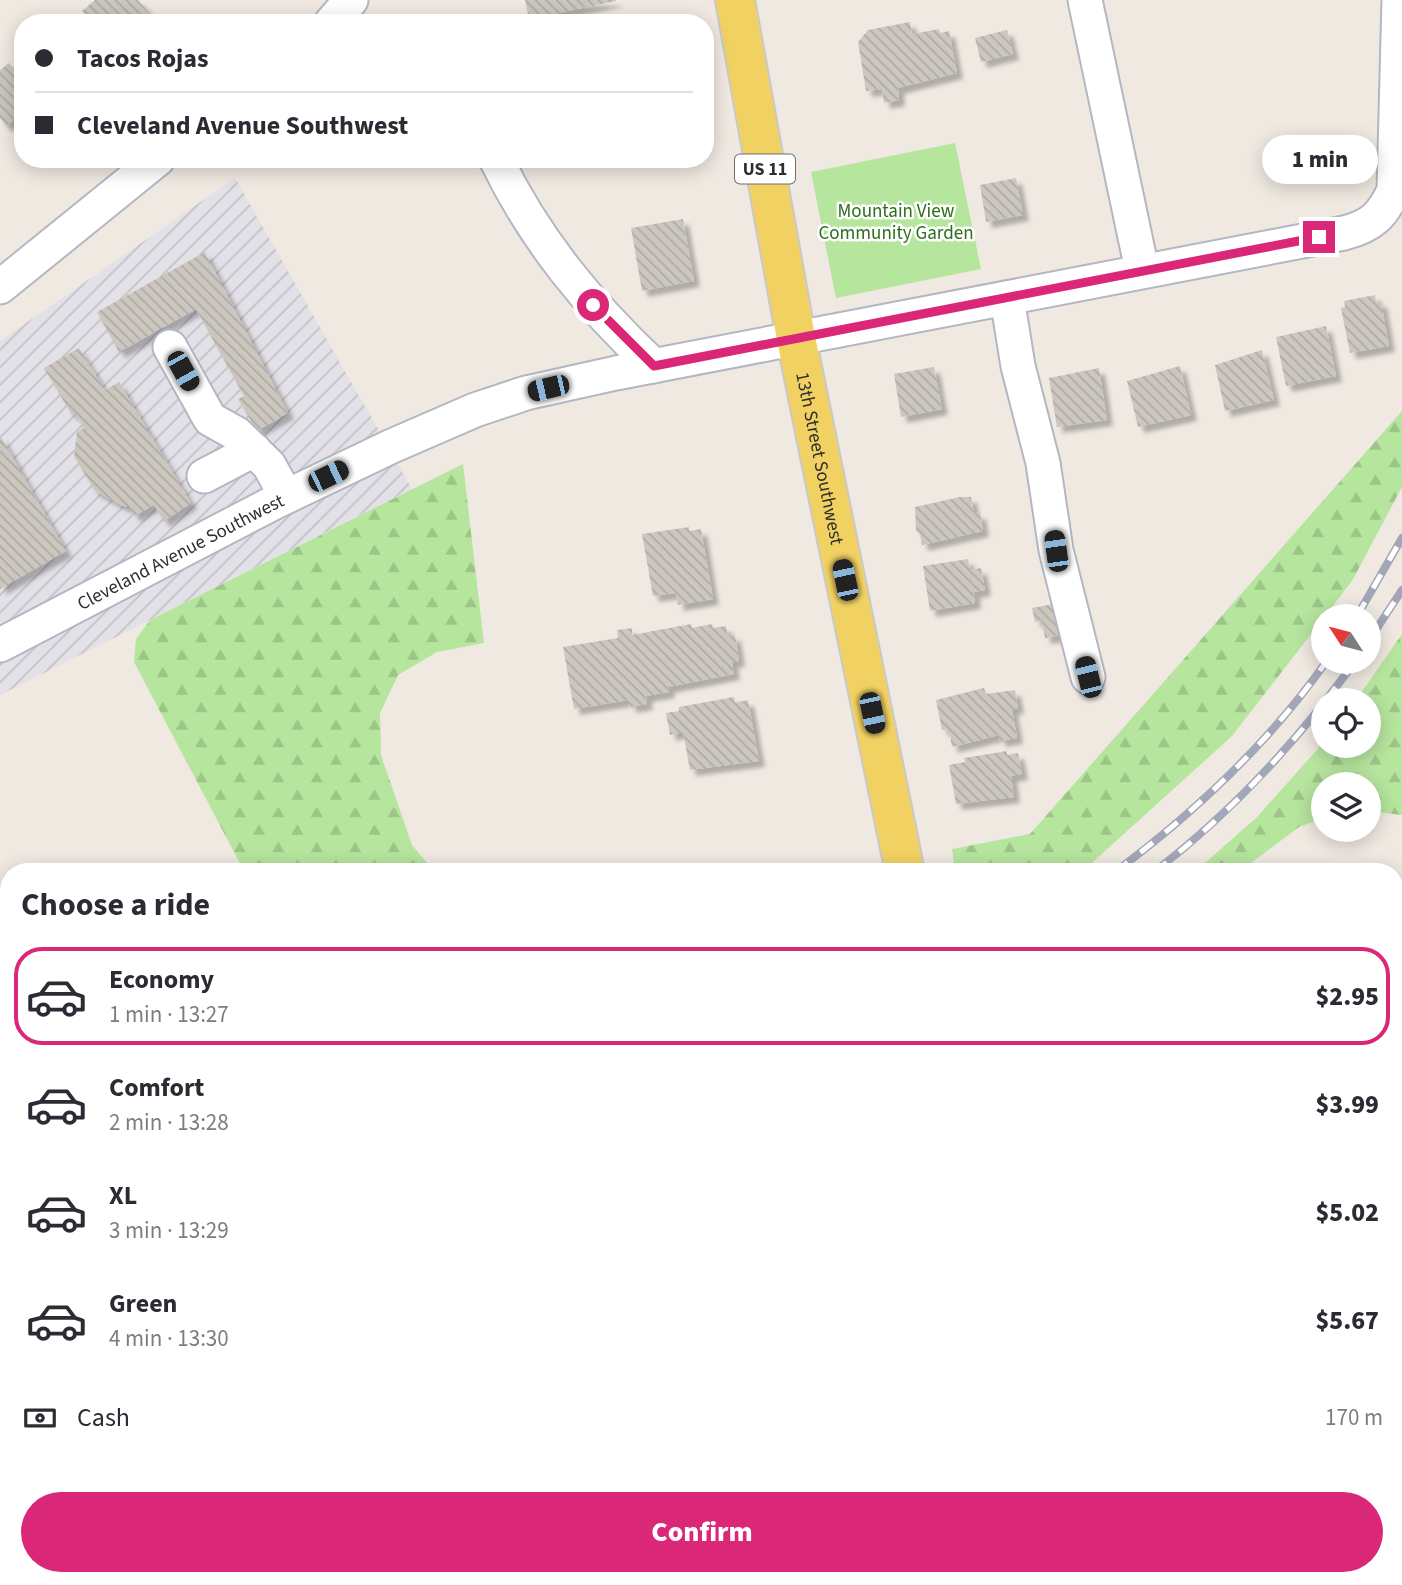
<!DOCTYPE html>
<meta charset="utf-8">
<style>
:root{--surface:#fff;--page:#f7f7f7;--text:#2b2b33;--muted:#7c7c81;--line:#e1e1e2;--accent:#db2777}
body{margin:0;font-family:"Source Sans 3",sans-serif;background:var(--page);color:var(--text);height:100vh;display:flex;flex-direction:column;font-size:26px;white-space:nowrap}
*{box-sizing:border-box;margin:0}
p{font-size:23px;color:var(--muted)}
.icon{flex:none;width:38px;height:38px;fill:none;stroke:currentColor;stroke-width:2;stroke-linecap:round;stroke-linejoin:round}
.map{position:relative;flex:1;overflow:hidden}
.drawer{position:absolute;left:0px;top:863px;width:1404px;height:723px;display:flex;flex-direction:column;background:var(--surface);border-radius:28px 28px 0 0;box-shadow:0 4px 18px #0003}
.drawer>*{flex:none}
.top-card{position:absolute;left:14px;top:14px;width:700px;height:154px;border-radius:28px;box-shadow:0 4px 18px #0003;display:grid;align-content:center;height:154px;padding:0 21px;background:var(--surface)}
.needle{width:46px;rotate:306deg}
.tools{position:absolute;left:1311px;top:604px;display:grid;gap:14px}
.tools a{display:grid;place-items:center;width:70px;height:70px;border-radius:50%;background:var(--surface);box-shadow:0 4px 18px #0003;font-size:35px}
.end{position:absolute;width:32px;height:32px;margin:-16px;border:9px solid #db2777;background:#fff;box-shadow:0 0 0 4px #fff}
.from{border-radius:50%}
.bubble{position:absolute;height:49px;border-radius:24px;background:var(--surface);box-shadow:0 4px 18px #0003;font-size:23px;font-weight:800;line-height:49px;text-align:center}
.car{position:absolute;width:21px;height:42px;margin:-21px -10px;border-radius:9px;box-shadow:0 0 5px 2px #0007;background:linear-gradient(#222 24%,#8ab4d8 0 40%,#222 0 76%,#8ab4d8 0 86%,#222 0)}
.top-card b{display:flex;align-items:center;gap:24px;height:66px;font-size:26px}
.top-card b+b{border-top:2px solid var(--line)}
.top-card i{width:18px;height:18px;background:var(--text)}
ul{padding:0;list-style:none}
li{display:flex;align-items:center;gap:21px;height:98px;margin:0 14px 10px;padding:0 7px;border:4px solid transparent;border-radius:28px}
li div{flex:1}
li b{display:block;font-size:26px}
li em{font-style:normal;font-weight:800}
li.active{border-color:var(--accent)}
li>.icon{width:63px;height:63px;stroke-width:1.5}
h2{padding:0 21px;font-size:32px;line-height:84px}
.pay{display:flex;align-items:center;gap:18px;height:77px;padding:0 21px;font-size:26px}
.pay p{margin-inline-start:auto}
.button{display:flex;gap:14px;margin-top:auto;padding:14px 21px}
.button a{flex:1;height:80px;border-radius:42px;background:var(--accent);color:#fff;font-size:28px;font-weight:800;line-height:80px;text-align:center}
.map>svg:first-child{display:block}
</style>
<div class="map">
<svg width="1402" height="1585" viewBox="0 0 1402 1585">
<defs>
<pattern id="industrial-furrows" width="10" height="10" patternUnits="userSpaceOnUse" patternTransform="scale(1.75)"><rect width="10" height="10" fill="#e3e1e8"/><path d="M-1 1l2-2M0 10L10 0M9 11l2-2" fill="none" stroke="#c3c1c7"/></pattern>
<pattern id="forest-firs" width="22" height="20" patternUnits="userSpaceOnUse" patternTransform="scale(1.75)"><rect width="22" height="20" fill="#b6e59e"/><path d="M5 1l3.5 6h-7zM16 11l3.5 6h-7z" fill="#9dc588"/></pattern>
<pattern id="park-dots" width="8" height="8" patternUnits="userSpaceOnUse" patternTransform="scale(1.75)"><rect width="8" height="8" fill="#b6e59e"/><path d="M2 2h.1M6 6h.1" fill="none" stroke="#9dc588" stroke-width="1.8" stroke-linecap="round"/></pattern>
<pattern id="building-back-hatch" width="6" height="6" patternUnits="userSpaceOnUse" patternTransform="scale(1.75)"><rect width="6" height="6" fill="#cbc7bf"/><path d="M-1 5l2 2M0 0l6 6M5-1l2 2" fill="none" stroke="#afaba4"/></pattern>
<filter id="shadow"><feDropShadow dx="6" dy="6" stdDeviation="2" flood-color="#0004"/></filter>
</defs>
<rect width="100%" height="100%" fill="#efe9e1"/>
<!-- industrial -->
<path fill="url(#industrial-furrows)" d="M235,178L412,489L0,695V341Z
M0,892L9,904V1176L0,1179Z"/>
<!-- forest -->
<path fill="url(#forest-firs)" d="M1402,411V487L1352,581L1232,736L1083,871H955L952,849L1030,834Z
M463,464L484,643L437,652L398,675L380,713L381,755L412,845L434,871H244L134,662L136,639L150,620Z
M1402,634V815L1369,811L1368,784H1323V818L1299,827L1240,871H1196L1257,817L1323,743L1368,746V700H1356Z
M9,1302V1394L0,1401V1304Z"/>
<!-- park -->
<path fill="url(#park-dots)" d="M1402,1378V1585H1071L1068,1577H1395V1380Z
M20,1577H899L904,1585H7Z"/>
<!-- garden -->
<path fill="#b6e59e" d="M955,143L981,269L836,298L811,172Z"/>
<!-- water -->
<path fill="#75cff0" d="M9,1415V1577H20L7,1585H0V1422Z
M899,1577H1042L1048,1585H904Z"/>
<!-- building -->
<path fill="url(#building-back-hatch)" filter="url(#shadow)" d="M95,0H138L149,13L145,16L151,23H92L82,11Z
M525,0H616V1L529,19Z
M910,22L912,34L939,29L940,33L949,31L957,73L898,88L899,100L884,103L882,89L866,91L858,42L868,30Z
M1007,30L1013,54L981,62L975,38Z
M9,63L23,79V113L6,126L0,118V70Z
M1016,178L1023,215L986,222L980,185Z
M683,219L694,281L642,291L631,228Z
M205,252L288,413L257,431L238,399L244,396L196,309L119,352L97,312Z
M1375,295L1376,302L1381,301L1389,346L1350,353L1341,308L1345,307L1344,301Z
M1326,326L1336,376L1286,386L1276,337Z
M79,348L105,390L119,382L191,503L164,521L154,505L134,516L129,505L125,507L95,491L74,456L77,432L84,428L75,414L72,415L44,368Z
M1262,350L1274,400L1225,411L1215,365Z
M1180,366L1191,415L1138,427L1127,381Z
M934,367L942,409L901,417L894,374Z
M1099,368L1107,420L1057,427L1049,378Z
M0,435L66,551L0,589Z
M960,497H971L974,514L980,513L983,531L922,545L920,534L916,531L915,507Z
M689,527V531L701,529L713,599L678,605L676,593L653,596L642,534Z
M968,559L970,570L981,568L985,590L974,592L975,603L930,611L923,566Z
M1058,603L1063,630L1058,632V636L1045,638L1041,620L1035,622L1032,608Z
M691,624L692,628L712,624L713,628L726,626L728,636L735,635L739,661L732,662L734,674L668,687L669,692L646,696L647,704L630,707L629,700L574,709L563,647L618,638L617,630L632,628V635Z
M984,688L986,694L1015,690L1018,708L1012,709L1017,738L1000,741L999,735L952,747L949,729L942,730L936,700Z
M734,697L735,703L748,700L759,761L690,770L683,732L670,735L666,713L679,711V707Z
M1007,751V755L1018,753L1022,774L1011,776L1014,797L956,804L949,765L965,762L964,758Z"/>
<g fill="none" stroke-linecap="round" stroke-linejoin="round">
<defs>
<g id="minor">
<path d="M1085,0L1142,270"/>
<path d="M331,23L351,0"/>
<path d="M496,159C535,240 589,305 654,366"/>
<path d="M0,287L158,159"/>
<path d="M1007,298L1018,366L1043,463L1056,550L1088,677"/>
<path d="M170,347L210,419L237,434L269,465L286,496"/>
<path d="M204,476L254,450"/>
<path id="s1" d="M0,645L273,503L392,446L475,410L526,393L616,373L1344,233C1372,226 1383,215 1394,190L1399,0"/>
<path d="M0,946L9,958"/>
<path d="M1395,1089L1402,1113"/>
<path d="M1395,1329L1402,1327"/>
</g>
<g id="major">
<path id="s2" d="M735,0L796,338L905,872"/>
<path d="M748,1585L752,1577"/>
</g>
</defs>
<!-- minor casing -->
<use href="#minor" stroke="#b4b7c1" stroke-width="37"/>
<!-- major casing -->
<use href="#major" stroke="#c9c9c9" stroke-width="42"/>
<!-- path -->
<path stroke="#c9c9c9" stroke-width="4.5" stroke-dasharray="5 3.5" stroke-linecap="butt" d="M1395,1511L1402,1514
M1395,1548L1402,1551
M1217,1577L1223,1585
M1350,1577L1376,1585
M393,1585L426,1580L467,1585"/>
<!-- minor -->
<use href="#minor" stroke="#fff" stroke-width="33"/>
<!-- major -->
<use href="#major" stroke="#f2d163" stroke-width="38"/>
<defs>
<path id="rail" d="M1357,616L1402,538
M1368,642L1402,590
M1326,700L1355,662
M1115,872C1194,813 1269,743 1326,662
M1154,872C1218,823 1273,767 1323,704
M0,1269L9,1267"/>
</defs>
<!-- rail casing -->
<use href="#rail" stroke="#a3a6b8" stroke-width="8"/>
<!-- rail -->
<use href="#rail" stroke="#fff" stroke-width="5" stroke-dasharray="16" stroke-linecap="butt"/>
</g>
<g fill="none" stroke-linecap="round" stroke-linejoin="round">
<!-- route -->
<path stroke="#db2777" stroke-width="9" d="M593,305L654,366L1319,237"/>
</g>
<g text-anchor="middle" stroke-width="5" stroke-linejoin="round" paint-order="stroke">
<!-- shield labels -->
<rect fill="#fff" stroke="#6d6d6d" stroke-width="2" x="735" y="154.5" width="60" height="29" rx="5"/>
<g font-size="18" font-weight="bold" fill="#2e2e2e">
<text x="765" y="175">US 11</text>
</g>
<!-- park labels -->
<g font-size="19" fill="#2c6e1b" stroke="#fff">
<text x="896" y="217">Mountain View<tspan x="896" dy="22">Community Garden</tspan></text>
</g>
<!-- street labels -->
<g font-size="19" fill="#2e2e2e" stroke="#fff">
<text dy="7" stroke="none"><textPath href="#s2" startOffset="466">13th Street Southwest</textPath></text>
<text dy="7" stroke="none"><textPath href="#s1" startOffset="203">Cleveland Avenue Southwest</textPath></text>
</g>
</g>
</svg>
<div class="tools">
<a><svg class="needle" viewBox="-14 -14 28 28"><path d="M0-13l5 13h-10z" fill="#e53935"/><path d="M0 13l5-13h-10z" fill="#7c7c81"/></svg></a>
<a><svg class="icon" aria-label="locate" viewBox="0 0 24 24"><circle cx="12" cy="12" r="6"/><path d="M12 2v4M12 18v4M2 12h4M18 12h4"/></svg></a>
<a><svg class="icon" aria-label="layers" viewBox="0 0 24 24"><path d="M12 4l9 5-9 5-9-5zM3 14l9 5 9-5"/></svg></a>
</div>
<i class="end from" style="left:593px;top:305px"></i>
<i class="end" style="left:1319px;top:237px"></i>
<div class="bubble" style="left:1262px;top:135px;width:116px">1 min</div>
<i class="car" style="left:183px;top:371px;rotate:151deg"></i>
<i class="car" style="left:548px;top:388px;rotate:257deg"></i>
<i class="car" style="left:328px;top:476px;rotate:64deg"></i>
<i class="car" style="left:1056px;top:551px;rotate:352deg"></i>
<i class="car" style="left:845px;top:580px;rotate:348deg"></i>
<i class="car" style="left:1088px;top:677px;rotate:346deg"></i>
<i class="car" style="left:872px;top:713px;rotate:168deg"></i>
<div class="top-card">
<b><i class="from"></i>Tacos Rojas</b>
<b><i></i>Cleveland Avenue Southwest</b>
</div>
<section class="drawer">
<h2>Choose a ride</h2>
<ul>
<li class="active"><svg class="icon" aria-label="car" viewBox="0 0 24 24"><path d="M5 17H2v-5l4-1 3-4h7l3 4 3 1v5h-3M9 17h6M6 11h13"/><circle cx="7" cy="17" r="2"/><circle cx="17" cy="17" r="2"/></svg><div><b>Economy</b><p>1 min · 13:27</p></div><em>$2.95</em></li>
<li><svg class="icon" aria-label="car" viewBox="0 0 24 24"><path d="M5 17H2v-5l4-1 3-4h7l3 4 3 1v5h-3M9 17h6M6 11h13"/><circle cx="7" cy="17" r="2"/><circle cx="17" cy="17" r="2"/></svg><div><b>Comfort</b><p>2 min · 13:28</p></div><em>$3.99</em></li>
<li><svg class="icon" aria-label="car" viewBox="0 0 24 24"><path d="M5 17H2v-5l4-1 3-4h7l3 4 3 1v5h-3M9 17h6M6 11h13"/><circle cx="7" cy="17" r="2"/><circle cx="17" cy="17" r="2"/></svg><div><b>XL</b><p>3 min · 13:29</p></div><em>$5.02</em></li>
<li><svg class="icon" aria-label="car" viewBox="0 0 24 24"><path d="M5 17H2v-5l4-1 3-4h7l3 4 3 1v5h-3M9 17h6M6 11h13"/><circle cx="7" cy="17" r="2"/><circle cx="17" cy="17" r="2"/></svg><div><b>Green</b><p>4 min · 13:30</p></div><em>$5.67</em></li>
</ul>
<div class="pay"><svg class="icon" aria-label="cash" viewBox="0 0 24 24"><path d="M3 7h18v10H3z"/><circle cx="12" cy="12" r="2"/></svg>Cash<p>170 m</p></div>
<div class="button"><a>Confirm</a></div>
</section>
</div>
